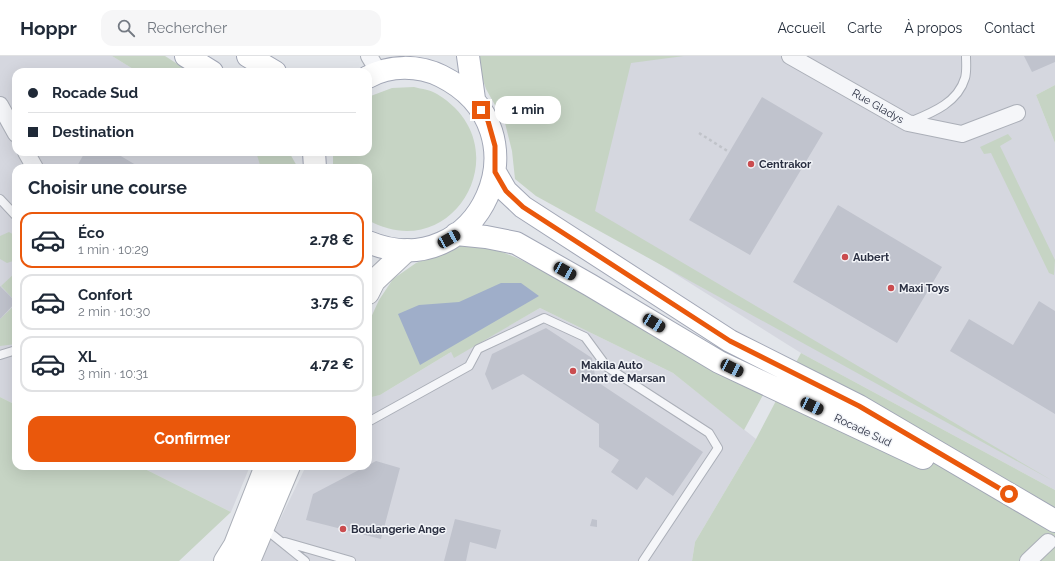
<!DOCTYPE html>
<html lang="fr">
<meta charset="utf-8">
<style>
:root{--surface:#fff;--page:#f6f6f7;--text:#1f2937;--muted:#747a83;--line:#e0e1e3;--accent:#ea580c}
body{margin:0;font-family:Raleway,sans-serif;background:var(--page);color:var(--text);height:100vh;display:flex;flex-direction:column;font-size:15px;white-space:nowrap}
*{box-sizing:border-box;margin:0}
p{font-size:13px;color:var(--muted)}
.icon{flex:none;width:22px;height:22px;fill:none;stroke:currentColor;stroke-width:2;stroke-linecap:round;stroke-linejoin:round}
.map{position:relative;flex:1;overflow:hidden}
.details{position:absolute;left:12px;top:108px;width:360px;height:306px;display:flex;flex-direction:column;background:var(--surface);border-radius:12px;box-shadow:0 4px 16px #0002}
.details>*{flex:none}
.top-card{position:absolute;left:12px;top:12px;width:360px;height:88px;border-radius:12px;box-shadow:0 4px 16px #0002;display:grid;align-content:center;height:88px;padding:0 16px;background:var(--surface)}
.end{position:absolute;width:18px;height:18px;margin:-9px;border:5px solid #ea580c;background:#fff;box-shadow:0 0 0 2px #fff}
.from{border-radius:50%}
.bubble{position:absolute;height:28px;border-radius:12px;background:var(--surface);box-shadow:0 4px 16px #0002;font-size:13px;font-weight:700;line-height:28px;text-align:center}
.car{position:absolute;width:12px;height:24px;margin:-12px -6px;border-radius:5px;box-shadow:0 0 3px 1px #0007;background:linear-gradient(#222 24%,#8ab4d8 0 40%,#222 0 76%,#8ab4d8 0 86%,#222 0)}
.top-card b{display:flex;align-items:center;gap:14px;height:38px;font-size:15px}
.top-card b+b{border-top:1px solid var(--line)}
.top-card i{width:10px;height:10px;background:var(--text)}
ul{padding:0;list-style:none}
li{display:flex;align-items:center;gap:12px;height:56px;margin:0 8px 6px;padding:0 8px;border:2px solid var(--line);border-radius:12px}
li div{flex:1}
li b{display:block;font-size:15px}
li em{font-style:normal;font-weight:700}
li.current{border-color:var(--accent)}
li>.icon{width:36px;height:36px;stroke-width:1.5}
h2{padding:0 16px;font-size:18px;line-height:48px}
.action{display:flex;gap:8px;margin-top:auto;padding:8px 16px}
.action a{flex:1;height:46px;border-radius:12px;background:var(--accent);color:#fff;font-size:16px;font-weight:700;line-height:46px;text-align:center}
header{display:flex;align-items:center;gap:24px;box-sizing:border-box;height:56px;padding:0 20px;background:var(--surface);border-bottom:1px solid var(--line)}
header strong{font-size:19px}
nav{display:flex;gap:22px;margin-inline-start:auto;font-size:14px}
.search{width:280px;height:36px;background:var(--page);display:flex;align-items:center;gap:10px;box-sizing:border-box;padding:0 14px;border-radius:12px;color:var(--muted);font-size:15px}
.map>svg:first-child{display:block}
</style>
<header>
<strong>Hoppr</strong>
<div class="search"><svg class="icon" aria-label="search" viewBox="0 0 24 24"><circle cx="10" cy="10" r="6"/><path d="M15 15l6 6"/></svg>Rechercher</div>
<nav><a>Accueil</a><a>Carte</a><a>À propos</a><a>Contact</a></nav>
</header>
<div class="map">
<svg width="1055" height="505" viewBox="0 0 1055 505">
<rect width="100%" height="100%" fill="#e2e5ea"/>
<!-- built -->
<path fill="#d5d7df" d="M0,0H112L138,16H16V96H258L264,112H16V349L0,341Z
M591,0H1055V29L1036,39L1055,87V434L801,297L585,161Z
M540,252L673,317L756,383L695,486L692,505H260L306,410H368V342L380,339L451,296L454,301Z
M139,410H250L231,456Z"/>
<!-- green -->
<path fill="#c6d4c4" d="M112,0H165L190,16H138Z
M476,0H684L631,7L595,155L1053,425L536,140L515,123L512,95L505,67L486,33L476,4Z
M1055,29V87L1036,39Z
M414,31C422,33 431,34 437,38C523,90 453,212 368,164V112H333V96H368V41L392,32Z
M1008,78L1012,83L1000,90L1055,204L1054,219L1049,217L991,97L984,98L980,91Z
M256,96H289L298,112H261Z
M9,176L16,180V204L7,207L0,203V180Z
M463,189C495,190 513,200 541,214L763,339L744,374L673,317L540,252L454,302L451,296L380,339L368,342V268L379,244L393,223L416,207Z
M16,216V246L1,230Z
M16,248V288L0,290V263Z
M801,297L1055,434V505H692L695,486L756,383Z
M0,341L16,349V410H139L231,456L179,505H0Z"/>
<!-- water -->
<path fill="#9faec9" d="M501,227H521L539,240L420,309L398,258L419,249L459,246Z"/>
<!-- building -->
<path fill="#c0c3cd" d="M1024,0H1055V6L1032,16Z
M762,41L823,77L750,199L689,164Z
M85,96H114L141,112H76Z
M838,149L942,211L897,287L793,226Z
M0,230L16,246L0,263Z
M1039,245L1055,255V358L950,295L969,263L1013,289Z
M546,272L592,302L596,325L703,396L673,440L646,421L637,434L611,416L619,404L599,391V368L523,318L492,334L485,318L492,298Z
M376,405L400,412L381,483L306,464L313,438Z
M455,463L501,474L496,493L470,486L466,505H444Z
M592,463L597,464V471L590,470Z"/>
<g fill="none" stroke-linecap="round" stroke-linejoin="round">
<defs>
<path id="lane" d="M912,65C934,56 958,46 965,22C967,15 966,7 966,0
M0,143L16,160
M0,299L16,294
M368,366L469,310L478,293L544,262L585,281L607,311L709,377L718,392L643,505
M264,472L305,505
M285,486L351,505"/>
<path id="street" d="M369,0L378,15
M790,0L908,67L962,78L1017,57
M0,49L16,78
M26,96L35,112
M1028,505L1048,486"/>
<path id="secondary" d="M368,237L374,225L407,194
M225,505L235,489L266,410
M249,505L289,410"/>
<path id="primary" d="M186,0L212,16
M248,0L275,16
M468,0L474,43
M368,21C390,9 418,9 441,20C550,74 479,232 368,186
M314,96L315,112
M495,116L506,135L523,151L730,285L859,350L1055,465
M456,178L486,181L516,187L590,229L719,306L923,402"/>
</defs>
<!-- lane casing -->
<use href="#lane" stroke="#abafb8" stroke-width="10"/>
<!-- street casing -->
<use href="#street" stroke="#abafb8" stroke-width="18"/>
<!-- secondary casing -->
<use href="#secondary" stroke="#abafb8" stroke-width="24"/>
<!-- primary casing -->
<use href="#primary" stroke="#a2a7b6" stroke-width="24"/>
<!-- path -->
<path stroke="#c0c3c9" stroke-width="2.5" stroke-dasharray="3 3" stroke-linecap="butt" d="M699,77L729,96"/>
<!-- lane -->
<use href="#lane" stroke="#f5f6f9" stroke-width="8"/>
<!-- street -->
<use href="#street" stroke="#f5f6f9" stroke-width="16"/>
<!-- secondary -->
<use href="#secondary" stroke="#fff" stroke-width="22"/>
<!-- primary -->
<use href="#primary" stroke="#fff" stroke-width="22"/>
</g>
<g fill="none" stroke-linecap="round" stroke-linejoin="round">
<!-- route -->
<path stroke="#ea580c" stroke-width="5" d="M481,54L488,65L495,90V116L506,135L523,151L730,285L859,350L1009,438"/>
</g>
<!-- markers -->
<g fill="#ca4c4f" stroke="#f2f4f8" stroke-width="1.5">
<circle cx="751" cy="108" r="4"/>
<circle cx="845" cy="201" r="4"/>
<circle cx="891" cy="232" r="4"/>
<circle cx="573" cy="315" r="4"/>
<circle cx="343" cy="473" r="4"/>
</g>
<g text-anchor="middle" stroke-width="3" stroke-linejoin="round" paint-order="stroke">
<!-- street labels -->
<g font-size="11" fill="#2b3042" stroke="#f2f4f8">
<text transform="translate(878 50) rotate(30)" y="4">Rue Gladys</text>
<text transform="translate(863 374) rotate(25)" y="4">Rocade Sud</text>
</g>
<!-- poi labels -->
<g font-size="11" font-weight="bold" fill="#2b3042" stroke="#f2f4f8" text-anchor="start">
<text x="759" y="112">Centrakor</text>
<text x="853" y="205">Aubert</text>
<text x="899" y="236">Maxi Toys</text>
<text x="581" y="313">Makila Auto<tspan x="581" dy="13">Mont de Marsan</tspan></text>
<text x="351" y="477">Boulangerie Ange</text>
</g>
</g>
</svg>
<i class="end from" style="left:1009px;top:438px"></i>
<i class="end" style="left:481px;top:54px"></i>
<div class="bubble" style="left:495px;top:40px;width:66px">1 min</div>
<i class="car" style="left:449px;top:183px;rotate:61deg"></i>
<i class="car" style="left:565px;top:215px;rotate:119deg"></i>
<i class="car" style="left:654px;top:267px;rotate:121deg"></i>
<i class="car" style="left:732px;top:312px;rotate:116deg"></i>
<i class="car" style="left:812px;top:350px;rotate:115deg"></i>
<div class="top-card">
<b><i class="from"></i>Rocade Sud</b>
<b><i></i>Destination</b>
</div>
<section class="details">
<h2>Choisir une course</h2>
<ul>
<li class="current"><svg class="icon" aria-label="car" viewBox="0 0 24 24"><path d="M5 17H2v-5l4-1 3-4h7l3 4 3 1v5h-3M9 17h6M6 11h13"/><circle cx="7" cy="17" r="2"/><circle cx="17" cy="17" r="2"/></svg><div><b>Éco</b><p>1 min · 10:29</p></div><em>2.78 €</em></li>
<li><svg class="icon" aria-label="car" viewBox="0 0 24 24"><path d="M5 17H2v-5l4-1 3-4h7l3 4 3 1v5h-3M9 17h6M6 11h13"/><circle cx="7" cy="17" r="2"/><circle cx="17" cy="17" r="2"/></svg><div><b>Confort</b><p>2 min · 10:30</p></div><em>3.75 €</em></li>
<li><svg class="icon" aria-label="car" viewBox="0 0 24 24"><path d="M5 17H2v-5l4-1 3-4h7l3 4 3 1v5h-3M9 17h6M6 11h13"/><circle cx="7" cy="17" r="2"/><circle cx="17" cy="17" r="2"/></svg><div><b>XL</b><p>3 min · 10:31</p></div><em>4.72 €</em></li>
</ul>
<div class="action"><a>Confirmer</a></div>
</section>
</div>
